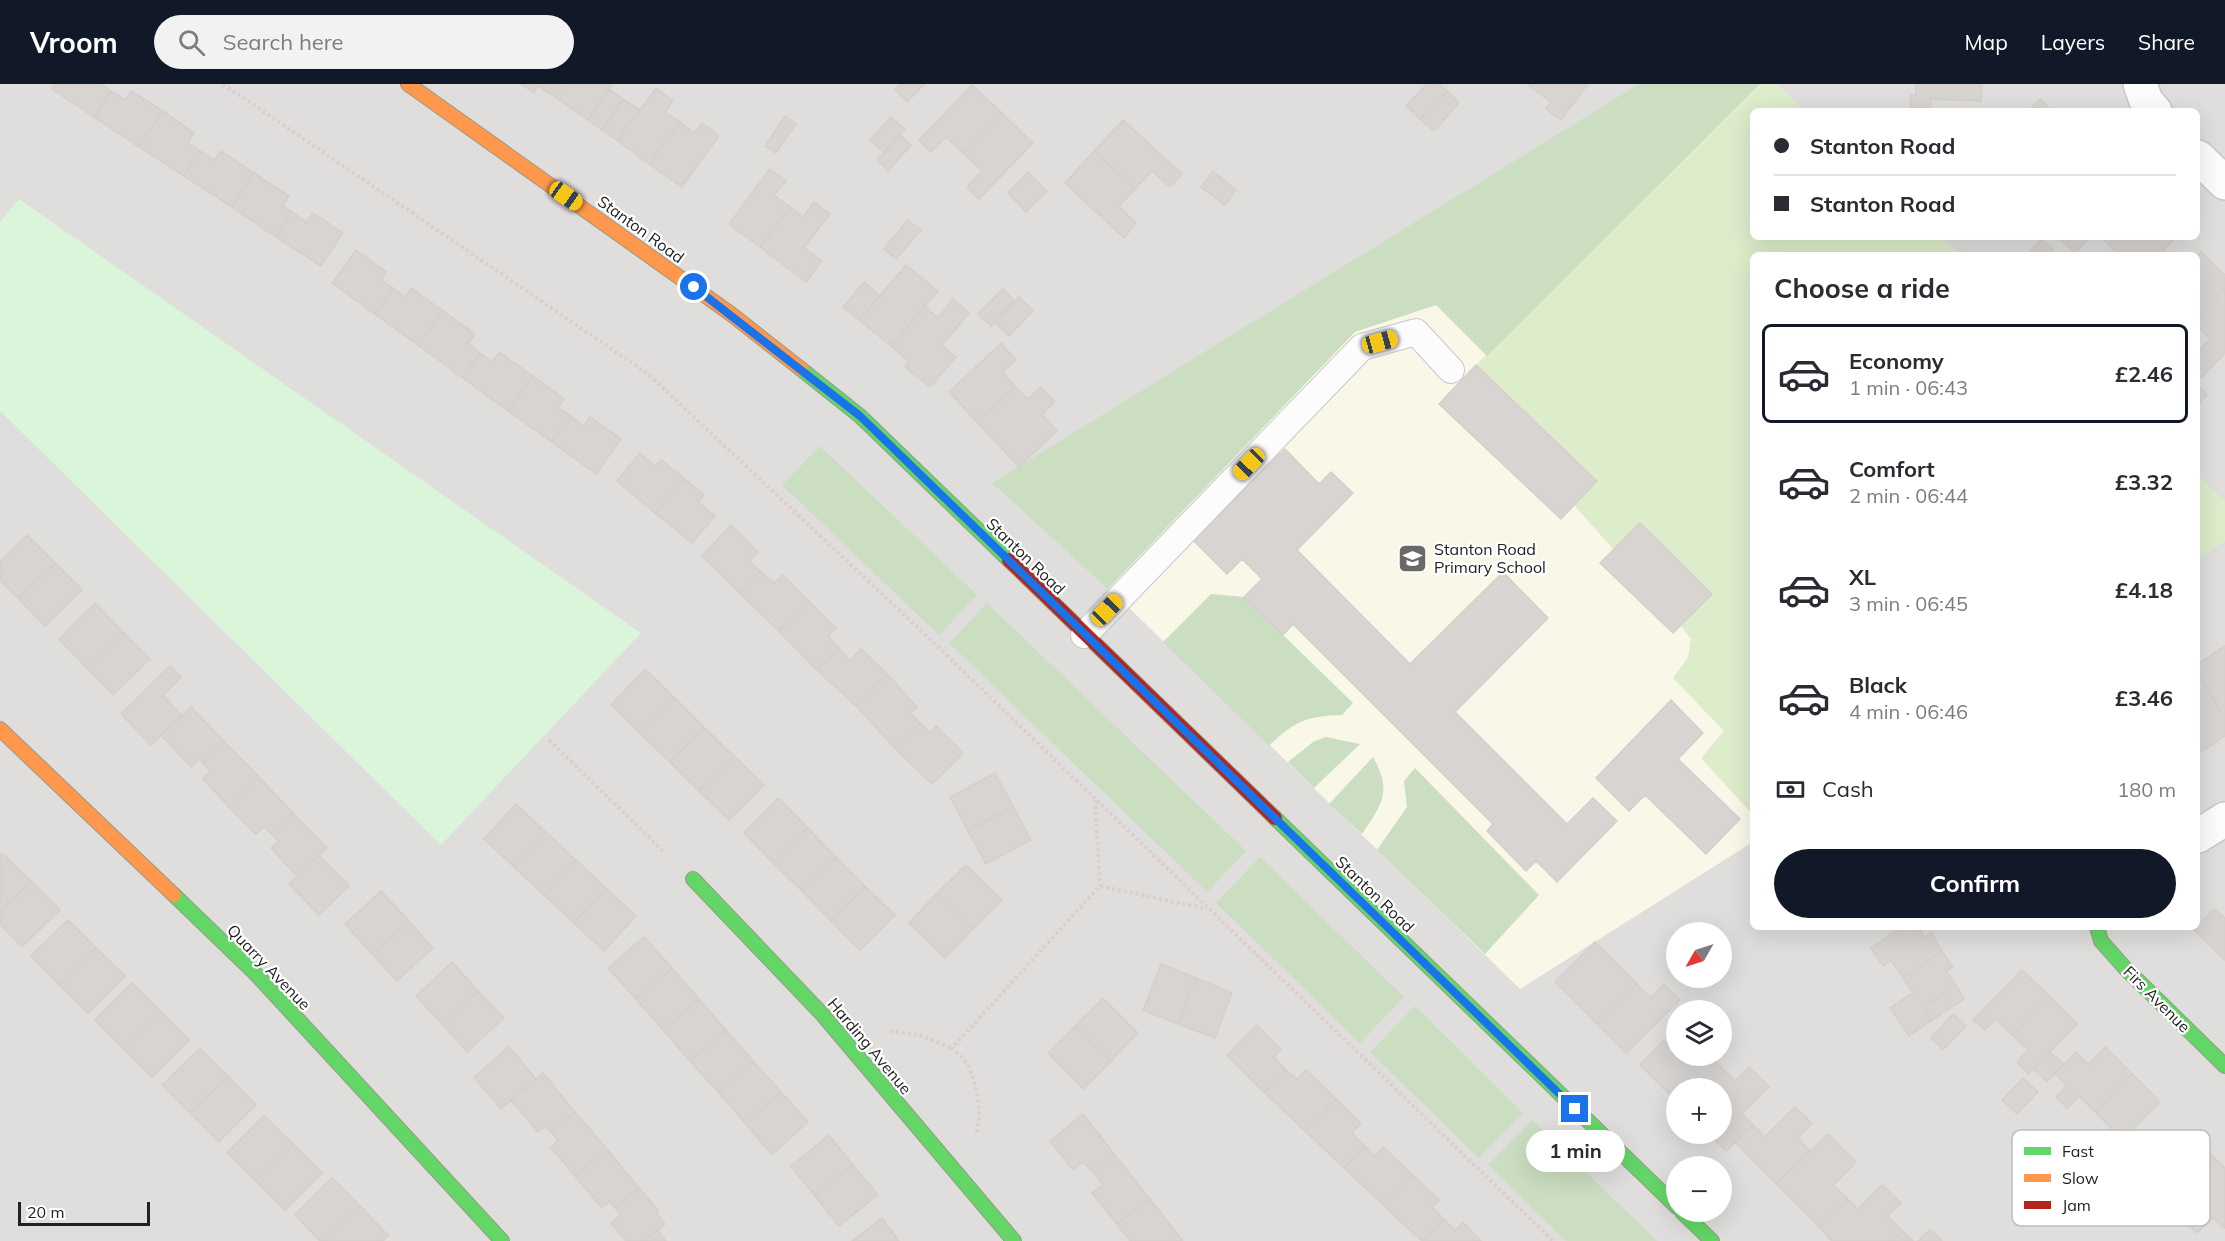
<!DOCTYPE html>
<meta charset="utf-8">
<style>
:root{--surface:#fff;--page:#f2f2f3;--text:#2b2b33;--muted:#7c7c81;--line:#e1e1e2;--accent:#111827}
body{margin:0;font-family:Mulish,sans-serif;background:var(--page);color:var(--text);height:100vh;display:flex;flex-direction:column;font-size:22px;white-space:nowrap}
*{box-sizing:border-box;margin:0}
p{font-size:20px;color:var(--muted)}
.icon{flex:none;width:33px;height:33px;fill:none;stroke:currentColor;stroke-width:2;stroke-linecap:round;stroke-linejoin:round}
.map{position:relative;flex:1;overflow:hidden}
.side{position:absolute;left:1750px;top:168px;width:450px;height:678px;display:flex;flex-direction:column;background:var(--surface);border-radius:9px;box-shadow:0 6px 24px #0002}
.side>*{flex:none}
.hud{position:absolute;left:1750px;top:24px;width:450px;height:132px;border-radius:9px;box-shadow:0 6px 24px #0002;display:grid;align-content:center;height:132px;padding:0 24px;background:var(--surface)}
.needle{width:39px;rotate:231deg}
.controls{position:absolute;left:1666px;top:838px;display:grid;gap:12px}
.controls a{display:grid;place-items:center;width:66px;height:66px;border-radius:50%;background:var(--surface);box-shadow:0 6px 24px #0002;font-size:30px}
.scale{position:absolute;left:18px;bottom:15px;width:132px;box-sizing:border-box;padding-left:6px;border:3px solid #222;border-top:0;font-size:16px;line-height:21px;white-space:nowrap;color:#222;-webkit-text-stroke:4px #fff;paint-order:stroke}
.end{position:absolute;width:27px;height:27px;margin:-14px;border:8px solid #1a73e8;background:#fff;box-shadow:0 0 0 3px #fff}
.from{border-radius:50%}
.bubble{position:absolute;height:42px;border-radius:21px;background:var(--surface);box-shadow:0 6px 24px #0002;font-size:20px;font-weight:700;line-height:42px;text-align:center}
.car{position:absolute;width:18px;height:36px;margin:-18px -9px;border-radius:8px;box-shadow:0 0 4px 2px #0007;background:linear-gradient(#f5c518 24%,#345 0 40%,#f5c518 0 76%,#345 0 86%,#f5c518 0)}
.hud b{display:flex;align-items:center;gap:21px;height:57px;font-size:22px}
.hud b+b{border-top:2px solid var(--line)}
.hud i{width:15px;height:15px;background:var(--text)}
ul{padding:0;list-style:none}
li{display:flex;align-items:center;gap:18px;height:99px;margin:0 12px 9px;padding:0 12px;border:3px solid transparent;border-radius:9px}
li div{flex:1}
li b{display:block;font-size:22px}
li em{font-style:normal;font-weight:700}
li.selected{border-color:var(--accent)}
li>.icon{width:54px;height:54px;stroke-width:1.5}
h2{padding:0 24px;font-size:27px;line-height:72px}
.pay{display:flex;align-items:center;gap:15px;height:66px;padding:0 24px;font-size:22px}
.pay p{margin-inline-start:auto}
.primary-button{display:flex;gap:12px;margin-top:auto;padding:12px 24px}
.primary-button a{flex:1;height:69px;border-radius:36px;background:var(--accent);color:#fff;font-size:24px;font-weight:700;line-height:69px;text-align:center}
header{display:flex;align-items:center;gap:36px;box-sizing:border-box;height:84px;padding:0 30px;background:var(--accent);color:#fff}
header strong{font-size:28px}
nav{display:flex;gap:33px;margin-inline-start:auto;font-size:21px}
.search{width:420px;height:54px;background:var(--page);display:flex;align-items:center;gap:15px;box-sizing:border-box;padding:0 21px;border-radius:33px;color:var(--muted);font-size:22px}
.map>svg:first-child{display:block}
</style>
<header>
<strong>Vroom</strong>
<div class="search"><svg class="icon" aria-label="search" viewBox="0 0 24 24"><circle cx="10" cy="10" r="6"/><path d="M15 15l6 6"/></svg>Search here</div>
<nav><a>Map</a><a>Layers</a><a>Share</a></nav>
</header>
<div class="map">
<svg width="2225" height="1157" viewBox="0 0 2225 1157">
<rect width="100%" height="100%" fill="#f0eeeb"/>
<!-- residential -->
<path fill="#dfdedc" fill-rule="evenodd" d="M0,0H2225V1157H0ZM1754,27H2198V153H1754ZM1754,171H2198V843H1754ZM1677,849H1722V894H1677ZM1677,927H1722V972H1677ZM1677,1005H1722V1050H1677ZM1677,1083H1722V1128H1677Z"/>
<!-- education -->
<path fill="#f8f7e8" d="M1686,0H1776L1805,27H1754V153H1941L1960,171H1754L1753,758L1520,905L1119,514L1002,408Z"/>
<!-- grass -->
<path fill="#ddeccb" d="M1760,0H1776L1805,27H1754V153H1941L1960,171H1754L1753,731L1701,674L1724,647L1673,594L1688,573L1691,555L1681,542L1712,510L1640,439L1613,465L1574,421L1597,396L1476,281Z
M2198,391L2225,417V457L2198,475Z"/>
<!-- forest -->
<path fill="#cbdec1" d="M1639,0H1760L1487,272L1436,221L1355,248L1108,505L992,399Z
M820,362L977,511L939,551L782,401Z
M1211,510L1244,513L1353,619L1342,631C1308,632 1294,637 1269,662L1163,558Z
M987,519L1246,767L1207,808L949,559Z
M1326,653L1360,660L1314,704L1288,678L1313,658Z
M1373,673C1392,707 1383,719 1362,750L1329,720Z
M1415,684L1539,811L1485,870L1377,766L1407,723L1404,697Z
M1260,773L1404,913L1360,959L1216,819Z
M1415,922L1523,1029L1479,1074L1370,968Z
M1532,1036L1657,1157H1566L1488,1081Z"/>
<!-- park -->
<path fill="#daf5da" d="M19,115L641,549L441,761L0,327V138Z"/>
<!-- building -->
<path fill="#d7d4d2" stroke="#d3d0cc" stroke-width="1.5" d="M55,0H101L111,7L94,33L52,5Z
M521,0H564L555,13L538,2L534,9Z
M564,0H612L588,36L555,13Z
M900,0H925L907,18L895,6Z
M1427,0H1439L1447,7L1420,35L1406,22Z
M1527,0H1588L1561,36L1546,25L1551,18Z
M1916,0H1982L1981,17L1931,15L1930,27H1910L1911,11H1916Z
M972,1L1002,29L963,69L946,53L931,68L919,56Z
M656,4L673,17L665,28L680,38L649,80L617,56Z
M609,5L623,15L602,46L588,36Z
M111,7L125,16L131,7L163,27L139,63L94,33Z
M1447,7L1459,19L1434,47L1420,35Z
M623,15L640,26L617,56L602,46Z
M2040,15L2052,27H2029Z
M163,27L194,49L188,59L200,67L184,92L139,63Z
M1002,29L1033,59L979,115L967,103L982,87L963,69Z
M785,32L796,40L776,69L765,62Z
M891,33L905,45L884,68L870,56Z
M1123,36L1182,90L1170,103L1152,87L1135,105L1094,67Z
M680,38L694,49L702,39L719,52L682,103L649,80Z
M900,51L911,61L888,87L877,76Z
M200,67L214,76L221,67L254,89L232,123L184,92Z
M1094,67L1135,105L1119,122L1136,139L1124,154L1065,99Z
M770,85L786,97L774,111L790,123L760,163L729,140Z
M1213,87L1236,106L1225,121L1201,103Z
M1028,88L1047,107L1026,128L1008,109Z
M254,89L289,112L282,122L292,128L276,153L232,123Z
M814,118L830,130L804,164L822,177L806,198L760,163L790,123L803,133Z
M292,128L307,138L313,129L343,149L321,182L276,153Z
M908,136L921,146L896,175L884,165Z
M2064,153H2090L2075,169L2061,156Z
M2100,153H2119L2110,162Z
M2119,153H2176L2160,171H2119L2110,162Z
M2042,155L2054,166L2050,171H2026Z
M356,166L386,188L381,196L393,204L375,230L332,199Z
M2201,168L2225,191V204L2198,233V172Z
M906,181L938,207L891,262L859,236Z
M864,198L880,212L859,236L843,223Z
M393,204L405,213L411,204L443,227L418,261L375,230Z
M2225,204V269L2201,294L2198,291V268L2210,255L2198,243V233Z
M1003,205L1014,217L991,242L978,230Z
M1019,213L1033,227L1009,252L995,238Z
M953,215L969,229L942,261L956,273L930,303L905,283L909,278L891,262L925,222L938,234Z
M443,227L475,250L468,260L480,269L463,294L418,261Z
M1001,259L1016,276L1003,288L1015,303L977,338L949,308Z
M499,268L533,292L508,327L463,294L480,269L492,278Z
M1476,281L1597,397L1561,435L1439,320Z
M533,292L564,315L558,324L571,332L552,358L508,327Z
M2198,301L2207,311L2198,321Z
M1015,303L1028,315L1041,303L1055,318L1042,330L1057,347L1019,383L977,338Z
M571,332L583,342L590,333L621,355L596,390L552,358Z
M1285,365L1319,400L1331,388L1353,409L1297,466L1410,580L1503,488L1548,534L1455,628L1567,740L1593,714L1617,737L1557,798L1536,777L1526,787L1487,747L1493,740L1293,540L1283,551L1244,513L1262,495L1242,475L1227,490L1193,456Z
M640,369L655,382L661,376L684,394L655,429L617,397Z
M684,394L704,411L698,418L715,432L692,459L655,429Z
M1640,439L1712,510L1673,549L1600,479Z
M731,441L758,468L749,477L760,487L740,509L702,472Z
M27,451L55,479L18,514L0,496V478Z
M55,479L82,506L45,542L18,514Z
M760,487L774,499L783,491L809,517L779,547L740,509Z
M809,517L836,544L828,553L839,564L817,586L779,547Z
M95,519L123,548L87,584L59,555Z
M123,548L150,575L113,611L87,584Z
M2225,562V634L2198,591V580Z
M839,564L850,577L861,565L887,590L856,622L817,586Z
M170,582L181,593L163,611L182,632L151,661L121,630Z
M645,585L675,614L640,649L611,621Z
M887,590L917,623L910,629L920,639L894,663L856,622Z
M2198,591L2225,634V652L2201,668L2198,662Z
M675,614L704,643L670,678L640,649Z
M1671,616L1703,649L1678,675L1740,735L1706,770L1645,711L1629,727L1596,694Z
M191,623L225,658L203,679L199,675L191,683L161,651Z
M920,639L930,649L936,642L963,669L932,700L894,663Z
M704,643L734,672L699,707L670,678Z
M225,658L259,693L229,723L203,695L210,687L203,679Z
M734,672L764,701L729,736L699,707Z
M995,689L1013,722L968,747L950,713Z
M259,693L293,729L271,750L264,742L256,750L229,723Z
M778,714L808,744L773,779L744,749Z
M516,720L546,748L514,783L484,755Z
M1013,722L1031,756L986,780L968,747Z
M293,729L327,764L297,792L271,764L279,757L271,750Z
M808,744L836,773L802,807L773,779Z
M546,748L576,776L544,811L514,783Z
M2,769L31,797L0,828V771Z
M319,771L349,802L319,831L289,800Z
M836,773L865,802L831,837L802,807Z
M576,776L606,804L574,839L544,811Z
M966,781L1002,816L973,845L937,809Z
M31,797L60,826L22,863L0,840V828Z
M865,802L895,831L860,866L831,837Z
M606,804L636,832L604,867L574,839Z
M381,807L409,837L372,870L345,840Z
M937,809L973,845L945,874L909,839Z
M2214,825L2225,834V876L2194,846Z
M68,836L96,864L59,901L31,872Z
M409,837L433,864L397,897L372,870Z
M1902,843H1918L1925,853L1931,849L1942,867L1903,894L1891,876L1883,882L1871,864Z
M644,853L672,884L636,915L608,884Z
M1595,858L1637,900L1597,940L1555,898Z
M96,864L125,892L88,929L59,901Z
M1942,867L1953,883L1946,887L1956,901L1923,923L1932,936L1909,952L1890,924L1913,909L1903,894Z
M452,878L478,907L442,940L416,912Z
M1161,880L1196,894L1178,940L1143,926Z
M672,884L699,915L663,946L636,915Z
M2022,886L2049,912L2012,951L1996,935L1985,946L1973,936Z
M1196,894L1232,909L1215,954L1178,940Z
M132,899L160,927L123,964L95,936Z
M1637,900L1650,914L1664,900L1680,916L1626,969L1597,940Z
M1956,901L1964,915L1932,936L1923,923Z
M478,907L504,934L467,968L442,940Z
M2049,912L2077,940L2028,990L2017,978L2028,966L2012,951Z
M1103,914L1138,949L1111,977L1075,942Z
M699,915L726,946L690,977L663,946Z
M160,927L189,956L152,993L123,964Z
M1953,930L1966,942L1943,966L1931,954Z
M1257,941L1281,965L1274,973L1286,986L1264,1008L1227,971Z
M1075,942L1111,977L1083,1005L1048,969Z
M726,946L753,977L718,1008L690,977Z
M1664,956L1677,972H1710L1724,986L1705,1005H1677V1018L1640,981Z
M509,963L536,995L501,1025L474,993Z
M2105,963L2132,990L2095,1028L2079,1012L2067,1024L2056,1013L2067,1002L2055,989L2076,968L2088,980Z
M200,964L228,992L190,1029L162,1001Z
M2050,968L2064,980L2047,998L2033,985Z
M753,977L781,1008L745,1039L718,1008Z
M1749,983L1769,1003L1742,1030L1753,1041L1726,1067L1709,1050H1722V1005H1705L1724,986L1735,997Z
M1286,986L1297,995L1306,986L1336,1015L1305,1047L1264,1008Z
M543,989L575,1028L551,1048L546,1042L538,1048L511,1016Z
M2132,990L2160,1018L2112,1066L2101,1056L2112,1045L2095,1028Z
M228,992L256,1021L219,1058L190,1029Z
M2023,994L2038,1008L2017,1030L2002,1016Z
M781,1008L808,1038L772,1071L745,1039Z
M1336,1015L1361,1039L1352,1049L1365,1062L1344,1084L1305,1047Z
M1795,1023L1812,1039L1798,1054L1810,1067L1776,1100L1735,1058L1753,1041L1765,1053Z
M575,1028L607,1065L575,1092L551,1064L558,1057L551,1048Z
M1083,1030L1115,1071L1094,1089L1083,1078L1073,1086L1050,1057Z
M264,1032L293,1060L256,1097L227,1069Z
M2186,1046L2214,1073L2179,1109L2163,1093L2152,1105L2140,1093Z
M1828,1050L1856,1078L1833,1101L1848,1115L1819,1143L1776,1100Z
M829,1051L853,1081L815,1112L791,1082Z
M293,1060L322,1089L285,1126L256,1097Z
M1365,1062L1375,1072L1383,1063L1412,1090L1382,1120L1344,1084Z
M607,1065L639,1104L615,1124L610,1117L602,1124L575,1092Z
M1115,1071L1150,1115L1117,1140L1092,1109L1103,1100L1094,1089Z
M2214,1073L2225,1084V1144L2213,1134L2197,1149L2185,1137L2196,1126L2179,1109Z
M853,1081L878,1111L839,1142L815,1112Z
M1412,1090L1439,1116L1432,1123L1444,1135L1422,1157L1382,1120Z
M332,1094L360,1122L325,1157H320L295,1131Z
M1882,1101L1901,1119L1888,1132L1903,1147L1893,1157H1832L1819,1143L1848,1115L1858,1125Z
M639,1104L658,1126L656,1128L665,1140L644,1157H626L611,1139L621,1130L615,1124Z
M1150,1115L1183,1157H1130L1117,1140Z
M360,1122L388,1151L383,1157H325Z
M882,1134L899,1157H852Z
M1444,1135L1455,1146L1463,1138L1481,1157H1422Z
M1930,1145L1942,1157H1918Z
M657,1146L666,1157H644Z
M1903,1147L1913,1157H1893Z"/>
<g fill="none" stroke-linecap="round" stroke-linejoin="round">
<defs>
<path id="lane" d="M1084,551L1362,263L1416,248L1451,286"/>
<path id="street" d="M2140,0L2146,17L2155,27
M2198,73L2225,99
M2198,752L2225,735"/>
<path id="fast" d="M801,285L860,332L1009,476
M1275,734L1677,1123
M693,795L822,930L1014,1157
M174,811L256,890L502,1157
M2097,843L2101,857L2125,884L2225,982
M1682,1128L1712,1157"/>
<path id="slow" d="M408,0L731,230L801,285
M0,645L174,811"/>
<path id="jam" d="M1009,476L1275,734"/>
</defs>
<!-- lane casing -->
<use href="#lane" stroke="#c9c8c7" stroke-width="28"/>
<!-- street casing -->
<use href="#street" stroke="#c9c8c7" stroke-width="36"/>
<!-- fast casing -->
<use href="#fast" stroke="#999a82" stroke-width="16"/>
<!-- slow casing -->
<use href="#slow" stroke="#999a82" stroke-width="16"/>
<!-- jam casing -->
<use href="#jam" stroke="#999a82" stroke-width="16"/>
<!-- path -->
<path stroke="#dccecd" stroke-width="4" stroke-dasharray="3 3" stroke-linecap="butt" d="M223,0L648,290L935,560L1553,1157
M549,656L664,768
M1095,716L1100,802
M890,947L919,951L952,964
M976,1048C983,1030 977,999 968,982C965,975 957,969 952,964L1100,802L1207,825"/>
<!-- lane -->
<use href="#lane" stroke="#fdfcfc" stroke-width="26"/>
<!-- street -->
<use href="#street" stroke="#fdfcfc" stroke-width="33"/>
<!-- fast -->
<use href="#fast" stroke="#63d668" stroke-width="14"/>
<!-- slow -->
<use href="#slow" stroke="#ff974d" stroke-width="14"/>
<!-- jam -->
<use href="#jam" stroke="#b3261e" stroke-width="14"/>
</g>
<g fill="none" stroke-linecap="round" stroke-linejoin="round">
<!-- route -->
<path stroke="#1a73e8" stroke-width="8" d="M694,203L860,332L1575,1025"/>
</g>
<!-- icons -->
<defs>
<symbol id="school-square" viewBox="-11 -11 22 22"><rect x="-9" y="-9" width="18" height="18" rx="4" fill="#6a6968" stroke="#fff"/><path d="M0-5L7-2L0 1L-7-2ZM-4 1L0 2.5L4 1V4Q0 6-4 4Z" fill="#fff"/></symbol>
</defs>
<g fill-rule="evenodd">
<use href="#school-square" x="1396" y="458" width="33" height="33"/>
</g>
<g text-anchor="middle" stroke-width="4.5" stroke-linejoin="round" paint-order="stroke">
<!-- street labels -->
<g font-size="16" fill="#222" stroke="#fff">
<text transform="translate(641 145) rotate(36)" y="6">Stanton Road</text>
<text transform="translate(1026 472) rotate(44)" y="6">Stanton Road</text>
<text transform="translate(1375 810) rotate(44)" y="6">Stanton Road</text>
<text transform="translate(269 883) rotate(46)" y="6">Quarry Avenue</text>
<text transform="translate(2157 915) rotate(45)" y="6">Firs Avenue</text>
<text transform="translate(870 962) rotate(50)" y="6">Harding Avenue</text>
</g>
<!-- poi labels -->
<g font-size="16" fill="#222" stroke="#fff" text-anchor="start">
<text x="1434" y="471">Stanton Road<tspan x="1434" dy="18">Primary School</tspan></text>
</g>
</g>
<!-- legend -->
<rect x="2012" y="1046" width="198" height="96" rx="9" fill="#fff" stroke="#bdbdbd" stroke-width="1.5"/>
<rect x="2024" y="1063" width="27" height="8" fill="#63d668"/>
<rect x="2024" y="1090" width="27" height="8" fill="#ff974d"/>
<rect x="2024" y="1117" width="27" height="8" fill="#b3261e"/>
<g font-size="16" fill="#222">
<text x="2062" y="1073">Fast</text>
<text x="2062" y="1100">Slow</text>
<text x="2062" y="1127">Jam</text>
</g>
</svg>
<div class="controls">
<a><svg class="needle" viewBox="-14 -14 28 28"><path d="M0-13l5 13h-10z" fill="#e53935"/><path d="M0 13l5-13h-10z" fill="#7c7c81"/></svg></a>
<a><svg class="icon" aria-label="layers" viewBox="0 0 24 24"><path d="M12 4l9 5-9 5-9-5zM3 14l9 5 9-5"/></svg></a>
<a>+</a>
<a>−</a>
</div>
<div class="scale">20 m</div>
<i class="end from" style="left:694px;top:203px"></i>
<i class="end" style="left:1575px;top:1025px"></i>
<div class="bubble" style="left:1526px;top:1046px;width:99px">1 min</div>
<i class="car" style="left:566px;top:112px;rotate:125deg"></i>
<i class="car" style="left:1380px;top:258px;rotate:75deg"></i>
<i class="car" style="left:1249px;top:380px;rotate:224deg"></i>
<i class="car" style="left:1107px;top:526px;rotate:44deg"></i>
<div class="hud">
<b><i class="from"></i>Stanton Road</b>
<b><i></i>Stanton Road</b>
</div>
<section class="side">
<h2>Choose a ride</h2>
<ul>
<li class="selected"><svg class="icon" aria-label="car" viewBox="0 0 24 24"><path d="M5 17H2v-5l4-1 3-4h7l3 4 3 1v5h-3M9 17h6M6 11h13"/><circle cx="7" cy="17" r="2"/><circle cx="17" cy="17" r="2"/></svg><div><b>Economy</b><p>1 min · 06:43</p></div><em>£2.46</em></li>
<li><svg class="icon" aria-label="car" viewBox="0 0 24 24"><path d="M5 17H2v-5l4-1 3-4h7l3 4 3 1v5h-3M9 17h6M6 11h13"/><circle cx="7" cy="17" r="2"/><circle cx="17" cy="17" r="2"/></svg><div><b>Comfort</b><p>2 min · 06:44</p></div><em>£3.32</em></li>
<li><svg class="icon" aria-label="car" viewBox="0 0 24 24"><path d="M5 17H2v-5l4-1 3-4h7l3 4 3 1v5h-3M9 17h6M6 11h13"/><circle cx="7" cy="17" r="2"/><circle cx="17" cy="17" r="2"/></svg><div><b>XL</b><p>3 min · 06:45</p></div><em>£4.18</em></li>
<li><svg class="icon" aria-label="car" viewBox="0 0 24 24"><path d="M5 17H2v-5l4-1 3-4h7l3 4 3 1v5h-3M9 17h6M6 11h13"/><circle cx="7" cy="17" r="2"/><circle cx="17" cy="17" r="2"/></svg><div><b>Black</b><p>4 min · 06:46</p></div><em>£3.46</em></li>
</ul>
<div class="pay"><svg class="icon" aria-label="cash" viewBox="0 0 24 24"><path d="M3 7h18v10H3z"/><circle cx="12" cy="12" r="2"/></svg>Cash<p>180 m</p></div>
<div class="primary-button"><a>Confirm</a></div>
</section>
</div>
